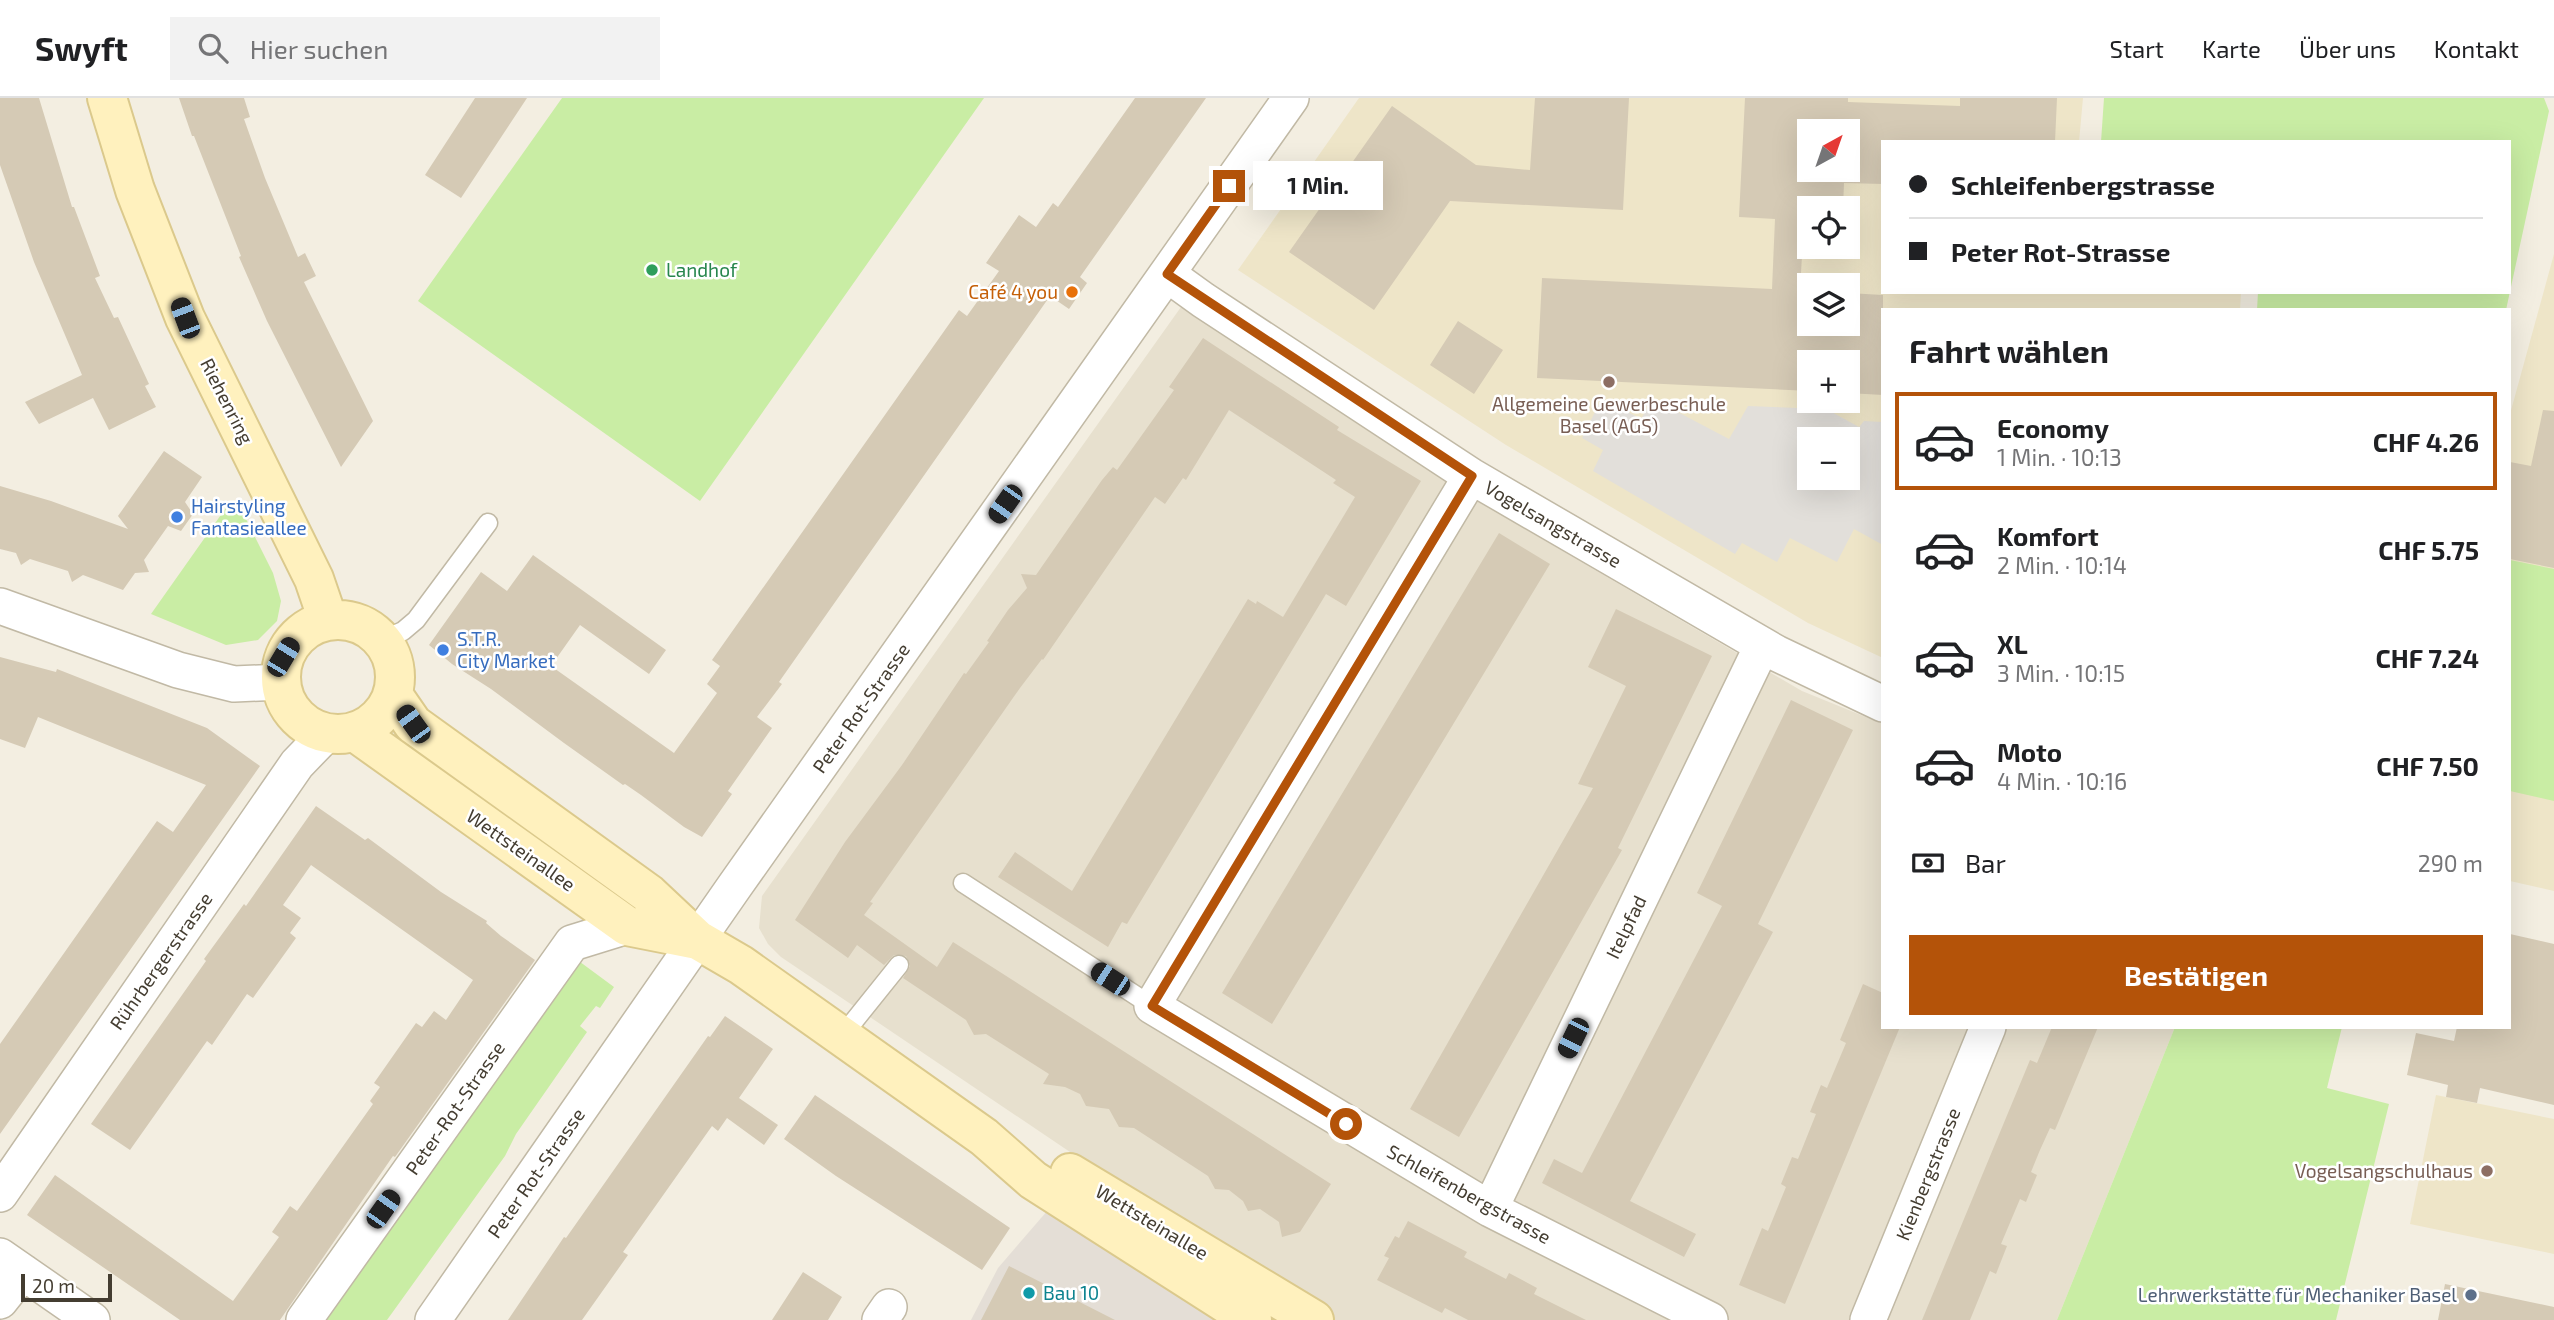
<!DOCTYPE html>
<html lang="de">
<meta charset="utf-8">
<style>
:root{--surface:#fff;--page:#f2f2f2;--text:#202124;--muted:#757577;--line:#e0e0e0;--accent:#b45309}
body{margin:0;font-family:"Exo 2",sans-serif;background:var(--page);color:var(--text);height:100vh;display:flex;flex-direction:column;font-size:26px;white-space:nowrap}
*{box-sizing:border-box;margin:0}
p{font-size:23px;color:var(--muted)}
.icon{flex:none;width:38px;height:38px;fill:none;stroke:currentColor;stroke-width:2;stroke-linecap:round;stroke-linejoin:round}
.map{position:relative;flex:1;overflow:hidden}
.details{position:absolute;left:1881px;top:210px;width:630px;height:721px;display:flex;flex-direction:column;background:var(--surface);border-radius:0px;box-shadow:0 7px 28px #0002}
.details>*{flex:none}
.banner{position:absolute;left:1881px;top:42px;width:630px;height:154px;border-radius:0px;box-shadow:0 7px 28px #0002;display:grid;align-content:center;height:154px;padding:0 28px;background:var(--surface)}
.needle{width:46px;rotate:40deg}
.controls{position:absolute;left:1797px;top:21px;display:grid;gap:14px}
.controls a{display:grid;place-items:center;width:63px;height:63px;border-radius:0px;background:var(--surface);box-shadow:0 7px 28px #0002;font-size:35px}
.scale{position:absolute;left:21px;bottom:18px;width:91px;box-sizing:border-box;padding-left:7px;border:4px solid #443d31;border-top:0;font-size:19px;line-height:24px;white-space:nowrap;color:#443d31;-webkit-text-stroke:5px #fff;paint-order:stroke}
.end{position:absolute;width:32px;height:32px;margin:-16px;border:9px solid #b45309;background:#fff;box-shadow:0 0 0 4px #fff}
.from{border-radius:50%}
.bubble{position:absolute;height:49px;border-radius:0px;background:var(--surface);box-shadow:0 7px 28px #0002;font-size:23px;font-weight:700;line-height:49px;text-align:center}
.car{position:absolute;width:21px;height:42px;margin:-21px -10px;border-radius:9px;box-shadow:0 0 5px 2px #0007;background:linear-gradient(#222 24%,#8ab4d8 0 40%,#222 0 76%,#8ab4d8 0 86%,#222 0)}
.banner b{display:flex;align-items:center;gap:24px;height:66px;font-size:26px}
.banner b+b{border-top:2px solid var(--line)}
.banner i{width:18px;height:18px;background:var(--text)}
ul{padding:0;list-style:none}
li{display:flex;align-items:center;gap:21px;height:98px;margin:0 14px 10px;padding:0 14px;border:4px solid transparent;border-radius:0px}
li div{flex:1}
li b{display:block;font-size:26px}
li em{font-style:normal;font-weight:700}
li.current{border-color:var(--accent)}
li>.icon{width:63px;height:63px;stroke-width:1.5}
h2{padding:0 28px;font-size:32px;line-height:84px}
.pay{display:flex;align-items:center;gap:18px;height:77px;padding:0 28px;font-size:26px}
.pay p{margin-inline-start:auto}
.action{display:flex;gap:14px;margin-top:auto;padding:14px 28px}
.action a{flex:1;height:80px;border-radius:0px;background:var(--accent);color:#fff;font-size:28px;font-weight:700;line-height:80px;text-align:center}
header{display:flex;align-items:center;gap:42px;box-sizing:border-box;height:98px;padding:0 35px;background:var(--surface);border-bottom:2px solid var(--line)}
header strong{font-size:33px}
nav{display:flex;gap:38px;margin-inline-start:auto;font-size:24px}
.search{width:490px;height:63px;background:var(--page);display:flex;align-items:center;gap:18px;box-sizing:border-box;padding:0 24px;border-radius:0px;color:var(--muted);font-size:26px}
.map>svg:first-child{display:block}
</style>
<header>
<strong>Swyft</strong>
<div class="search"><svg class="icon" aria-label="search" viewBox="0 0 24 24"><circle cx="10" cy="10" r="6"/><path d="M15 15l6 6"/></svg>Hier suchen</div>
<nav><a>Start</a><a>Karte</a><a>Über uns</a><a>Kontakt</a></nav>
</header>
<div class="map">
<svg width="2554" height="1222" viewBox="0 0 2554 1222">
<rect width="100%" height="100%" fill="#f3eee1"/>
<!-- residential -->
<path fill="#e7e0ce" d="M1181,209L1530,434L1802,593L1883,626V929H2175L2057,1222H1331L1107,1079L781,859L768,846L759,830L762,798Z"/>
<!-- industrial -->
<path fill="#e4ded6" d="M1048,1112L1222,1222H971L998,1170Z"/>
<!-- education -->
<path fill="#eee5c8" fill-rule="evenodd" d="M1359,0H2083L2079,44H1883V194H2241L2240,212H1883V560L1808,525L1506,347L1238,172ZM1810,33H1848V72H1810ZM1810,110H1848V149H1810ZM1810,187H1848V226H1810ZM1810,264H1848V303H1810ZM1810,341H1848V380H1810Z
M2554,156V793L2510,783V316Z
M2436,997L2554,1021V1156L2410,1126Z"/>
<!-- green -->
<path fill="#c9eda4" d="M562,0H984L700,403L418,203Z
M2104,0H2544L2549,13L2506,212H2257L2258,194H2510V44H2101Z
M230,404L238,405L273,475L281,503L277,523L258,542L226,547L151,516Z
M2510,462L2554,471V703L2510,693Z
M572,858L614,889L600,910L596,908L580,928L587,934L516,1036L505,1058L387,1222H312Z
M2175,929H2342L2327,990L2389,1006L2336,1222H2057Z"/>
<!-- parking -->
<path fill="#e2dfda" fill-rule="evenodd" d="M1602,300L1641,321L1653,301L1729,341L1748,308L1826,311L1859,329L1864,323L1883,324V447L1854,431L1837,464L1790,440L1777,464L1742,445L1735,456L1593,373L1603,352L1582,340ZM1810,341H1848V380H1810Z"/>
<!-- building -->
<path fill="#d5cab5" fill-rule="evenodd" d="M0,0H39L72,109H74L100,178L95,180L114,220L118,219L149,286L145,288L156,309L109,332L93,300L39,326L25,304L82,277L34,164L0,67Z
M179,0H244L250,19L244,21L265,80L298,159L305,155L316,178L304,184L373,323L341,369L267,223L239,159L241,158L194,38H192Z
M475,0H527L461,100L425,77Z
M1135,0H1206L1080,179L1087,185L1069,211L1050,198L779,584L782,586L757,619L772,630L728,693L732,696L702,739L684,729L641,697L625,686L623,687L564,645L491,591L452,566L429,547L481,474L507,493L533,457L666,552L649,576L580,527L551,568L674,655L717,595L707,586L720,568L712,562L959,212L967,218L999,173L986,165L1019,117L1036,129L1053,105L1058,109Z
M1535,0H1629L1623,112L1450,103L1374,212L1289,154L1392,8L1476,67L1530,72Z
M1745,0H1848V4L1960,8V0H2057L2055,44H1883V86L1844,85L1843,110H1810V122H1804L1800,193H1810V226H1848V195L1883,197V297L1848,295V264H1810V293L1537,280L1542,180L1772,191L1775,121L1739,119ZM1810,33H1848V72H1810Z
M1458,223L1503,252L1474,296L1430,267Z
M1203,240L1339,329L1337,332L1421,383L1346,508L1326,496L1127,826L1122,824L1108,849L998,779L1015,754L1072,793L1248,501L1256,506L1257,503L1283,519L1355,399L1333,385L1336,382L1229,312L1186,382L1183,380L1165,406L1155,399L1043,562L1042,561L1020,590L870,804L873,805L864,817L937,869L953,844L1331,1086L1300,1134L1282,1139L1279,1124L1260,1111L1248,1113L1243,1103L1229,1092L1215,1091L1208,1078L1134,1030L1119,1029L1109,1011L1086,1008L1080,996L1065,989L1043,986L1049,976L986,936L974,937L966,922L903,880L910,868L906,858L894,857L884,867L857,847L848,860L795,822L845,744L902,667L964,575L966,576L989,544L987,543L1008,512L1027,490L1021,476L1036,477L1102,382L1113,369L1117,372L1174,292L1169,289Z
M2543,312L2554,313V470L2510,461V364L2531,368Z
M164,353L202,379L185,404L193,416L181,433L168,428L144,462L149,474L135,475L123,492L83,477L72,484L68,473L30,461L21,467L16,455L0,451V388L51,403L128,431L118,418Z
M1499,435L1550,466L1272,926L1222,895Z
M1616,511L1712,558L1618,750L1622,752L1459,1039L1410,1011L1593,690L1578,686L1626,588L1588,569Z
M0,559L56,574L57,571L207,630L260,668L0,1036V946L157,723L173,734L206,687L38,619L25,650L0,641Z
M1791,602L1853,632L1758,826L1773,834L1630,1103L1696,1136L1684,1159L1542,1085L1554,1061L1582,1075L1722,808L1697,795Z
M316,708L365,742L368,740L441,794L487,823L486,825L501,838L535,862L395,1059L393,1058L280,1222H180L27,1117L55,1077L233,1203L279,1139L272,1134L290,1108L297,1113L373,1006L370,1003L380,989L374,985L416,925L422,929L434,913L446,922L473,882L311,767L283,807L301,820L290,835L296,840L253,900L247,896L212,947L207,943L130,1052L91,1026L206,863L204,861L244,806L246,808Z
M2510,836L2554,846V1007L2480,990L2477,1005L2446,999L2448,987L2407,977L2416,935L2454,943L2457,929H2510Z
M1863,886L1883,895V929H1900L1785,1206L1739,1187L1762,1130L1768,1133L1786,1089L1781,1086L1792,1059L1798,1061L1816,1016L1810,1014L1821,987L1827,990L1846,945L1840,942Z
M725,918L773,951L739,1000L778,1027L764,1047L727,1020L718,1033L712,1028L623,1154L628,1157L582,1222H508L564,1139L566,1140L708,938L710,939Z
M2052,929H2098L2055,1032L2050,1030L2040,1052L2031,1074L2037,1077L2026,1104L2020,1101L2001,1146L2007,1148L1996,1176L1990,1173L1970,1222H1922L2030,962L2037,965Z
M815,997L1010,1130L982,1172L836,1078L784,1041Z
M1408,1123L1467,1154L1464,1159L1506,1181L1509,1175L1537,1190L1534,1196L1586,1222H1468L1445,1210L1442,1215L1377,1182L1389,1160L1384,1158L1395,1138L1399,1140Z
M1009,1168L1115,1222H981Z
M803,1174L842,1199L828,1222H772Z
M2445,1186L2554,1209V1222H2438Z"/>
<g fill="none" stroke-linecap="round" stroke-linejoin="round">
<defs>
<path id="lane" d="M383,542L403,533L416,522L488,425
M963,785L1152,908
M842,938L899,867"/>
<path id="street" d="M1167,176L1203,202L1471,378L1776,555L1883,606
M1471,378L1152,908L1490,1111L1710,1222
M0,508L178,572L234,586L281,584
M0,1096L297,666L327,635
M1490,1111L1762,548
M0,1158L92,1222
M0,1203L23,1174
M304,1222L572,845L627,828
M433,1222L734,789L1291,0
M880,1222L889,1209
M1868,1222L1988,929"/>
<path id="secondary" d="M107,0L135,92L185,220L314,481L328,522
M281 579a57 57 0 1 1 114 0a57 57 0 1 1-114 0Z
M393,597L413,626L649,796L698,842L741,867L984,1039L1033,1082L1252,1222
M355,634L627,828L698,842
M1070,1075L1314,1222"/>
</defs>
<!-- lane casing -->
<use href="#lane" stroke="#c1b9a5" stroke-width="21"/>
<!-- street casing -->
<use href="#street" stroke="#c1b9a5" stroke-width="38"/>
<!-- secondary casing -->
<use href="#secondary" stroke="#dbc98c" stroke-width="42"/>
<!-- lane -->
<use href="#lane" stroke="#fff" stroke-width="18"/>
<!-- street -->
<use href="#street" stroke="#fff" stroke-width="35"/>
<!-- secondary -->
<use href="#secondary" stroke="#fff1be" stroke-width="38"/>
</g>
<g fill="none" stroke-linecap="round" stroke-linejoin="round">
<!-- route -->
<path stroke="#b45309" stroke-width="9" d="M1229,88L1167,176L1472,378L1152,908L1346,1026"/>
</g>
<!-- markers -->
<circle fill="#2e9e5b" stroke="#fff" stroke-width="2.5" cx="652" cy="172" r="7"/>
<circle fill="#e8710a" stroke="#fff" stroke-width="2.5" cx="1072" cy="194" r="7"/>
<g fill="#8d6e63" stroke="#fff" stroke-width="2.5">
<circle cx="1609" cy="284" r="7"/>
<circle cx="2487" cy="1073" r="7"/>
</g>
<g fill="#3f7fe0" stroke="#fff" stroke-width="2.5">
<circle cx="177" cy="419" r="7"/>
<circle cx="443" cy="552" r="7"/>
</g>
<circle fill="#0f9aa8" stroke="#fff" stroke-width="2.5" cx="1029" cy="1195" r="7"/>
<circle fill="#5c6f8a" stroke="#fff" stroke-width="2.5" cx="2471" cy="1197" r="7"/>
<g text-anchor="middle" stroke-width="5" stroke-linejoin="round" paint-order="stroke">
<!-- leisure labels -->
<g font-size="19" fill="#27864d" stroke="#fff" text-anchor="start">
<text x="666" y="179">Landhof</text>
</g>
<!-- food labels -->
<g font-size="19" fill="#c56008" stroke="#fff" text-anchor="end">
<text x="1058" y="201">Café 4 you</text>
</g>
<!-- street labels -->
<g font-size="19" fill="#443d31" stroke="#fff">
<text transform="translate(227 303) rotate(63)" y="7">Riehenring</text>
<text transform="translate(1553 426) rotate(30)" y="7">Vogelsangstrasse</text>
<text transform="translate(861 610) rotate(-55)" y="7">Peter Rot-Strasse</text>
<text transform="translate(521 752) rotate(35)" y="7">Wettsteinallee</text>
<text transform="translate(1626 829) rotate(-64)" y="7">Itelpfad</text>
<text transform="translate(161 863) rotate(-55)" y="7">Rührbergerstrasse</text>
<text transform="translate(455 1010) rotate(-55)" y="7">Peter-Rot-Strasse</text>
<text transform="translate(536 1075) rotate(-55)" y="7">Peter Rot-Strasse</text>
<text transform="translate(1928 1076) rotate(-68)" y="7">Kienbergstrasse</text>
<text transform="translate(1469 1096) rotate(29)" y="7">Schleifenbergstrasse</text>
<text transform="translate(1152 1124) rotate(31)" y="7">Wettsteinallee</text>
</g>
<!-- education labels -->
<g font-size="19" fill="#785e54" stroke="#fff">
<text x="1609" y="313">Allgemeine Gewerbeschule<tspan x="1609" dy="22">Basel (AGS)</tspan></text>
<text x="2473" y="1080" text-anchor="end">Vogelsangschulhaus</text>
</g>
<!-- shop labels -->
<g font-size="19" fill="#366cbe" stroke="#fff" text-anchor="start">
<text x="191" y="415">Hairstyling<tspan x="191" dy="22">Fantasieallee</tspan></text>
<text x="457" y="548">S.T.R.<tspan x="457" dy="22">City Market</tspan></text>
</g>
<!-- culture labels -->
<g font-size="19" fill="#0d838f" stroke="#fff" text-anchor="start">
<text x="1043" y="1202">Bau 10</text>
</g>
<!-- service labels -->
<g font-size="19" fill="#4e5e75" stroke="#fff" text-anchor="end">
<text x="2457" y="1204">Lehrwerkstätte für Mechaniker Basel</text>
</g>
</g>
</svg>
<div class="controls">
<a><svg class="needle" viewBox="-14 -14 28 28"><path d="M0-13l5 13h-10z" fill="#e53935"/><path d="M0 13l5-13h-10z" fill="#757577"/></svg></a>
<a><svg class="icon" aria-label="locate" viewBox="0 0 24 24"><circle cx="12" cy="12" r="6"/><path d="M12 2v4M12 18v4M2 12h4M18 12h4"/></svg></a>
<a><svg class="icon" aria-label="layers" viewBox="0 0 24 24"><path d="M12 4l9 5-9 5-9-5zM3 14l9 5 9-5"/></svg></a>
<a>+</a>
<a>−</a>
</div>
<div class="scale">20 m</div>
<i class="end from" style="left:1346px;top:1026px"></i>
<i class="end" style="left:1229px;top:88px"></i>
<div class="bubble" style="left:1253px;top:63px;width:130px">1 Min.</div>
<i class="car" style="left:185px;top:220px;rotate:339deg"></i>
<i class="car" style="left:1005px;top:406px;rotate:215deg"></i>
<i class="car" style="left:283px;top:559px;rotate:31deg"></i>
<i class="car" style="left:413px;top:626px;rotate:324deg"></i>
<i class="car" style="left:1110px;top:881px;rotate:303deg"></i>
<i class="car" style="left:1573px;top:940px;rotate:206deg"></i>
<i class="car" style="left:383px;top:1111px;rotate:35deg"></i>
<div class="banner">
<b><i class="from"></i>Schleifenbergstrasse</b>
<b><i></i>Peter Rot-Strasse</b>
</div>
<section class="details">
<h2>Fahrt wählen</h2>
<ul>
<li class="current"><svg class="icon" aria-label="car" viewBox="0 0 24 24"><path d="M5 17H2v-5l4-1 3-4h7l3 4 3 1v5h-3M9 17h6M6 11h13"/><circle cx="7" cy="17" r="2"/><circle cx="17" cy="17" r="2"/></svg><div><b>Economy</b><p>1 Min. · 10:13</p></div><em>CHF 4.26</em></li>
<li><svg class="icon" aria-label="car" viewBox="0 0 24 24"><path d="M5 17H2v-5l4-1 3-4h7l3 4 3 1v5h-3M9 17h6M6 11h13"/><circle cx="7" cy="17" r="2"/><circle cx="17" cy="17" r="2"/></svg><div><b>Komfort</b><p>2 Min. · 10:14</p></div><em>CHF 5.75</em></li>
<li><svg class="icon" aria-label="car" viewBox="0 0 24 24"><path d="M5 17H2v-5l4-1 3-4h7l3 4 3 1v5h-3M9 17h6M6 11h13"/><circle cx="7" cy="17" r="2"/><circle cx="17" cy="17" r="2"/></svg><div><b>XL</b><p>3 Min. · 10:15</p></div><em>CHF 7.24</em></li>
<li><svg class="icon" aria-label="car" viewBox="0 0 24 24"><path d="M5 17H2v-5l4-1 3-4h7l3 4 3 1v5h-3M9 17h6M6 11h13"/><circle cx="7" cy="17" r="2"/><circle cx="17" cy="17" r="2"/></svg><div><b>Moto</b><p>4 Min. · 10:16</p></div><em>CHF 7.50</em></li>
</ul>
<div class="pay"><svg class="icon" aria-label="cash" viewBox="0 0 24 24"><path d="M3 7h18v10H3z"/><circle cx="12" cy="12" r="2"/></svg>Bar<p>290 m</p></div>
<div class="action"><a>Bestätigen</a></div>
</section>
</div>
